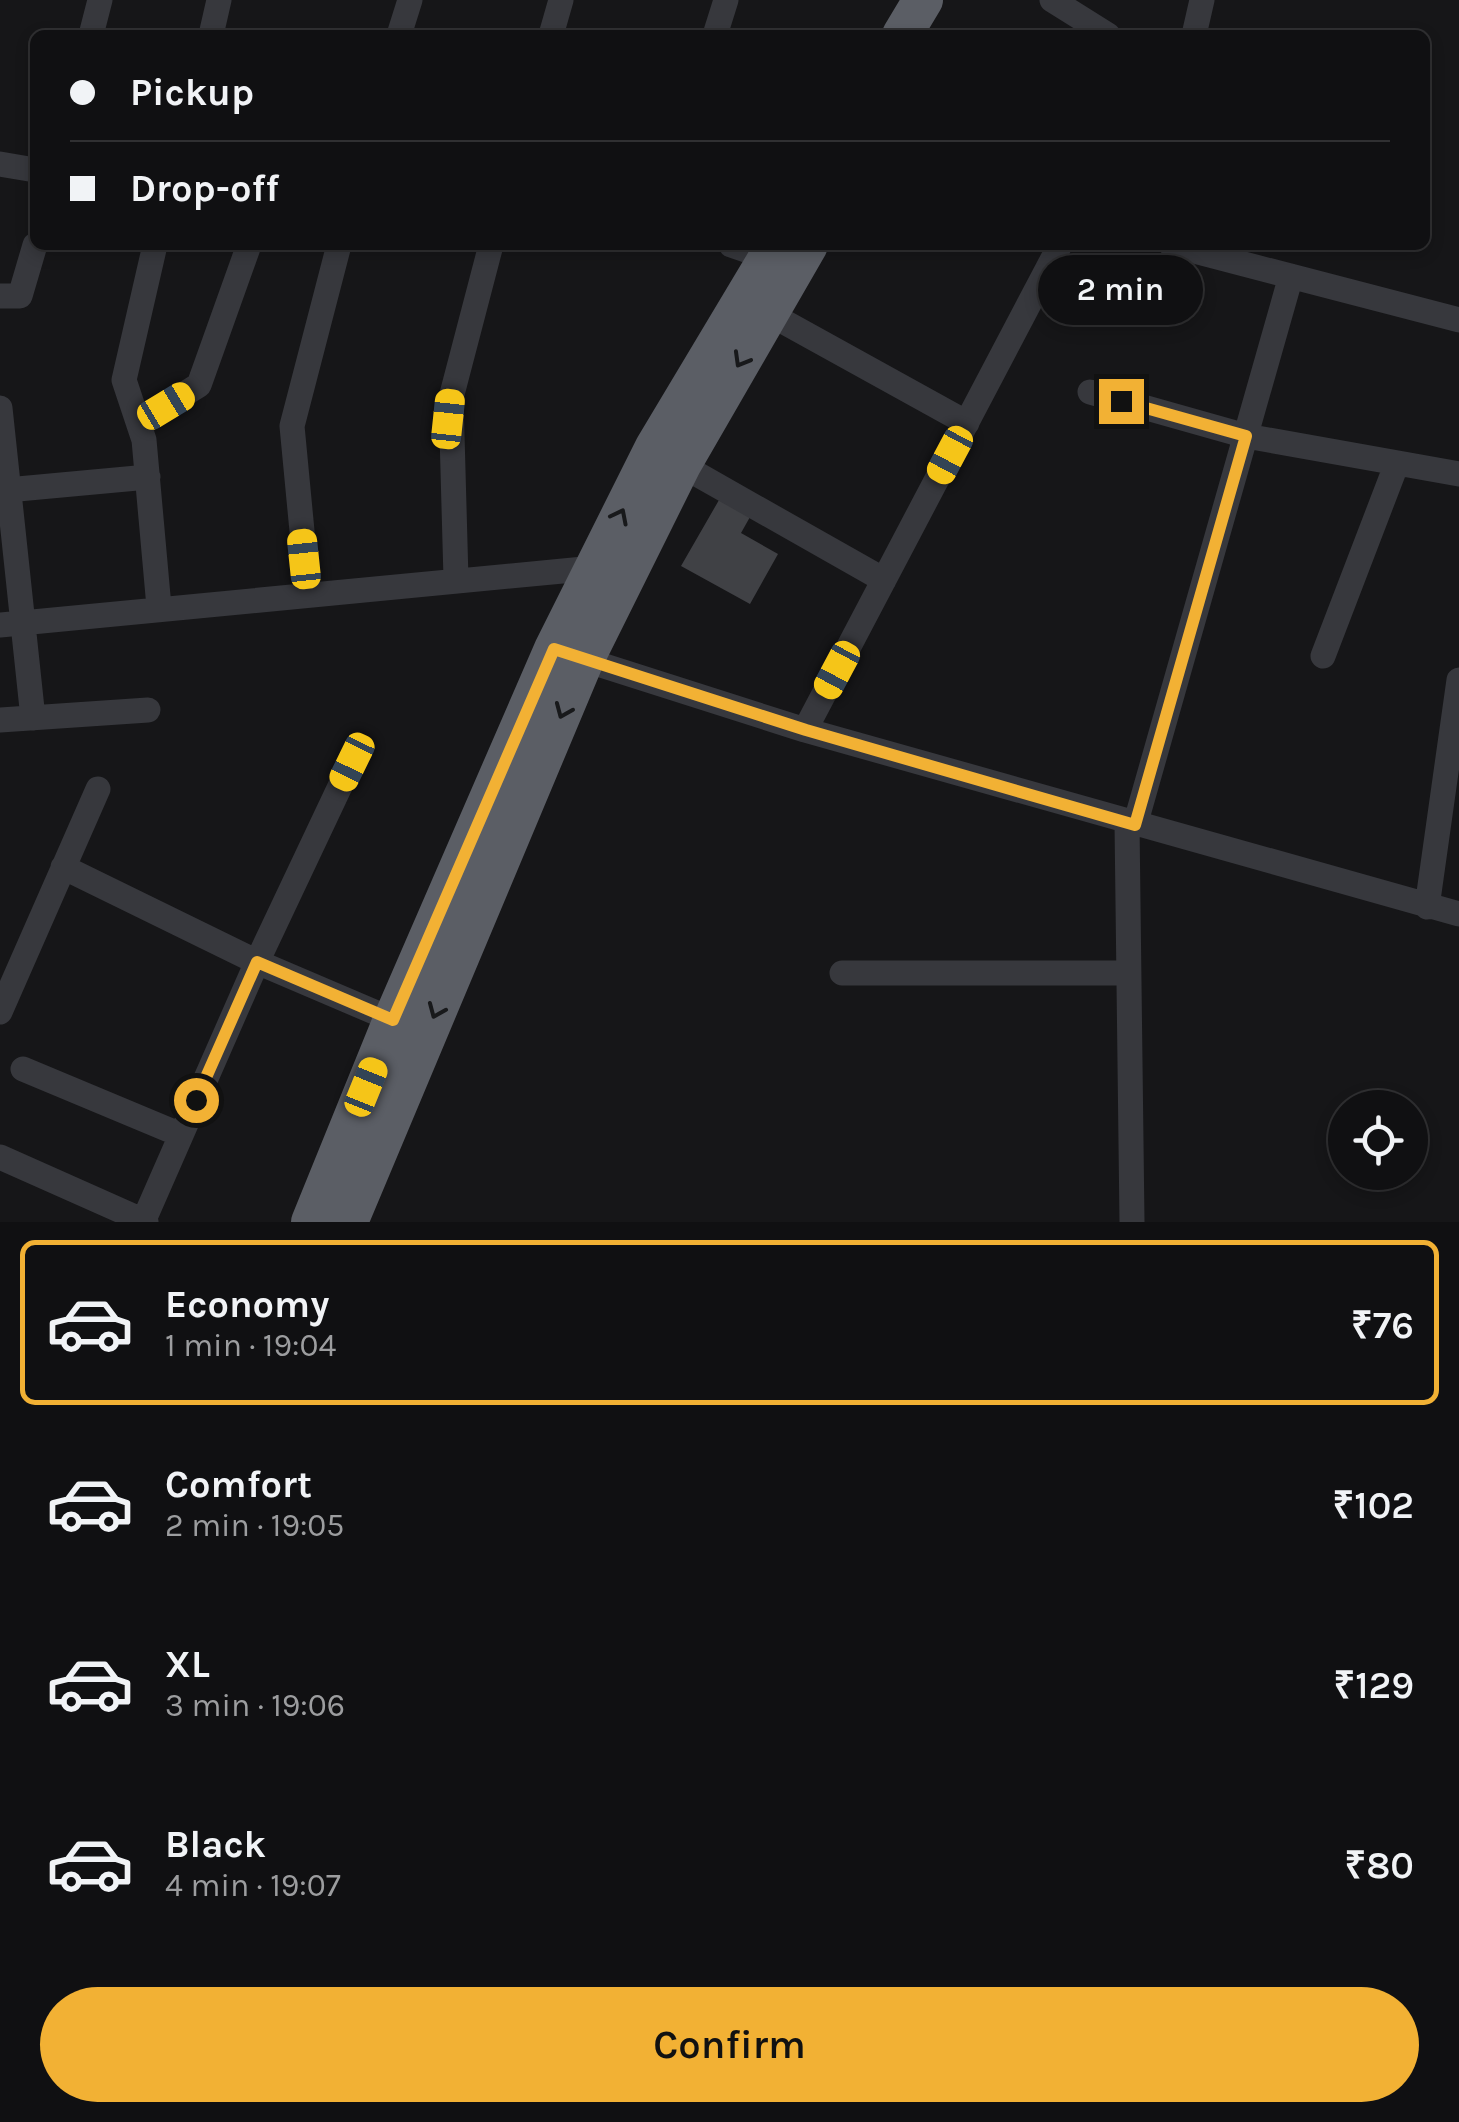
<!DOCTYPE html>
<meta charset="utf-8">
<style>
:root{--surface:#101012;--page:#1e1e20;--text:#f1f3f6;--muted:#9c9d9f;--line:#303032;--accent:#f2b134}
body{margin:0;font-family:Karla,sans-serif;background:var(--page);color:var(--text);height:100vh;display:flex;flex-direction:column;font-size:38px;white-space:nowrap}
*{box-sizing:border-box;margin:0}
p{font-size:32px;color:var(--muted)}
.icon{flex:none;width:55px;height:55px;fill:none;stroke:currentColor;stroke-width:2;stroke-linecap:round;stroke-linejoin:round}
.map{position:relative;height:1222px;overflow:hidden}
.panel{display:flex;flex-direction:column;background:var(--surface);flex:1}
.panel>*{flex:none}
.guide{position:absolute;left:30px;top:30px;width:1400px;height:220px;border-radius:15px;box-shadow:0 5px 15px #0003,0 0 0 2px var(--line);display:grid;align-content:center;height:220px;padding:0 40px;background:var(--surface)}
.controls{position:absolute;left:1328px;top:1090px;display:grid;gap:20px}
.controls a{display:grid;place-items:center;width:100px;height:100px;border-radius:50%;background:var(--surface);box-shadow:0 5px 15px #0003,0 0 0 2px var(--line);font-size:50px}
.end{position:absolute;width:45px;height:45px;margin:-22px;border:12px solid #f2b134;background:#111;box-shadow:0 0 0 5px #111}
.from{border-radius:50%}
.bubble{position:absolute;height:70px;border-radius:35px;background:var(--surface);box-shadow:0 5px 15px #0003,0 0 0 2px var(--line);font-size:32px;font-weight:600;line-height:70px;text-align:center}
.car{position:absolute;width:30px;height:60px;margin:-30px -15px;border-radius:12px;box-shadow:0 0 8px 2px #0007;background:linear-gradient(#f5c518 24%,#345 0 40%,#f5c518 0 76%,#345 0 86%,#f5c518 0)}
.guide b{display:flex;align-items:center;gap:35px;height:95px;font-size:38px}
.guide b+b{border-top:2px solid var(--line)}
.guide i{width:25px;height:25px;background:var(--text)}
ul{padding:18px 0 0;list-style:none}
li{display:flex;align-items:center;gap:30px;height:165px;margin:0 20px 15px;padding:0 20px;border:5px solid transparent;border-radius:15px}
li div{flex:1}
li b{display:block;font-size:38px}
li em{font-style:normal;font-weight:600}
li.on{border-color:var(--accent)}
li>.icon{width:90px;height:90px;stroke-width:1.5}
.primary-button{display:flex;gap:20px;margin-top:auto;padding:20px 40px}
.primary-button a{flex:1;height:115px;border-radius:60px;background:var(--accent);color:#111;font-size:40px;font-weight:600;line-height:115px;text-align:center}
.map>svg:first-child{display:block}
</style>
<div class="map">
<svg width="1459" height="1222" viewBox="0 0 1459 1222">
<rect width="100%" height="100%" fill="#161618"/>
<!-- building -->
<path fill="#404145" d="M719,500L750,517L741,533L778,554L750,604L681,566Z"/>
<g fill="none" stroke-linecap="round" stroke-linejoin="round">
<!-- minor -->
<path stroke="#37383d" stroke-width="25" d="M1052,0L1108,35
M91,35L100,0
M211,35L219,0
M399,35L410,0
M551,35L561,0
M715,35L726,0
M1194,35L1202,0
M0,164L35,170
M155,245L124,380L144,440L159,607
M731,245L778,261
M1171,245L1459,320
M0,296H20L35,245
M768,313L967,423
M1090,392L1246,436L1459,474
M0,408L33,718
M139,422L199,385L249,245
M681,465L884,580
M7,490L148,477
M456,579L451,398L491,245
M308,594L292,426L339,245
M0,625L594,568
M573,656L805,730L1459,914
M1323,656L1397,463
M0,720L148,710
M805,730L1060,245
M1127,823L1132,1222
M1135,825L1291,276
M63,867L257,962L393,1020
M1427,907L1459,680
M842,973H1128
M0,1012L98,789
M23,1069L181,1135
M0,1157L146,1222
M143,1222L257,962L352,761"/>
<!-- trunk -->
<path stroke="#5b5e65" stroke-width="40" d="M902,35L923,0
M311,1222L393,1020L554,649L655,447L776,245
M348,1222L584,660L681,465L808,245"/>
</g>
<!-- one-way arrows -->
<defs><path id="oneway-chevron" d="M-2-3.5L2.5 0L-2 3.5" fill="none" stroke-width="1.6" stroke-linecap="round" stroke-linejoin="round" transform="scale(2.5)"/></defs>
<g stroke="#18191b">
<use href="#oneway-chevron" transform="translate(741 360) rotate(120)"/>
<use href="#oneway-chevron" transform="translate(620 516) rotate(-63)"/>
<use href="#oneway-chevron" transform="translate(563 711) rotate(113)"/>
<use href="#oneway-chevron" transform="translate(436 1011) rotate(113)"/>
</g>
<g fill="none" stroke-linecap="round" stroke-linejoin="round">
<!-- route -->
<path stroke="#f2b134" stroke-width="12" d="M196,1100L257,962L393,1020L554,649L806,730L1135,825L1246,436L1121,401"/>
</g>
</svg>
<div class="controls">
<a><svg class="icon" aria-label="locate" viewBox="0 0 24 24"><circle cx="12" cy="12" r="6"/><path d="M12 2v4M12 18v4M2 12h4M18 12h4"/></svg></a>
</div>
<i class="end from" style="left:196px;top:1100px"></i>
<i class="end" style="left:1121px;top:401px"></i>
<div class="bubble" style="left:1038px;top:255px;width:165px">2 min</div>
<i class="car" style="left:166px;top:406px;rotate:59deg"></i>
<i class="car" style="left:448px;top:419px;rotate:6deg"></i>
<i class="car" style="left:950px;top:455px;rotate:208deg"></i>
<i class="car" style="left:304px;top:559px;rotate:354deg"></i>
<i class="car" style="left:837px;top:670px;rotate:208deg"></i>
<i class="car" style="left:352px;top:762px;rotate:206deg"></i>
<i class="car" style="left:366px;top:1087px;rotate:22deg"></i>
<div class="guide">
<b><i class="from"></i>Pickup</b>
<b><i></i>Drop-off</b>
</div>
</div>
<section class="panel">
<ul>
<li class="on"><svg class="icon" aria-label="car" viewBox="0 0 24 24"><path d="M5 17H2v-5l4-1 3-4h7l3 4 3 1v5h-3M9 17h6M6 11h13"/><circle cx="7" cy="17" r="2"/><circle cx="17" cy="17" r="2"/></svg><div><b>Economy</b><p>1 min · 19:04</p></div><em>₹76</em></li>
<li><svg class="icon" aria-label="car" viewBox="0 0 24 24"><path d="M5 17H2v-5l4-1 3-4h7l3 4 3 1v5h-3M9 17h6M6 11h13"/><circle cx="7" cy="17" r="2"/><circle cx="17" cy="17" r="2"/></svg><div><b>Comfort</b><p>2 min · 19:05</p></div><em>₹102</em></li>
<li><svg class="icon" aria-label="car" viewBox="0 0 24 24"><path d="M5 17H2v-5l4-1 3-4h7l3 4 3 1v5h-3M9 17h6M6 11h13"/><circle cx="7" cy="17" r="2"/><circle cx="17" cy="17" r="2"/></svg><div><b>XL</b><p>3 min · 19:06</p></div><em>₹129</em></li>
<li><svg class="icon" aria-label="car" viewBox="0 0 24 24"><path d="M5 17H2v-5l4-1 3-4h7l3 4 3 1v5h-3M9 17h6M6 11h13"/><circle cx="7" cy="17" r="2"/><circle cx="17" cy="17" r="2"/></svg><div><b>Black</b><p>4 min · 19:07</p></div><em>₹80</em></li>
</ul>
<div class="primary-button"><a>Confirm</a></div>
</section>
